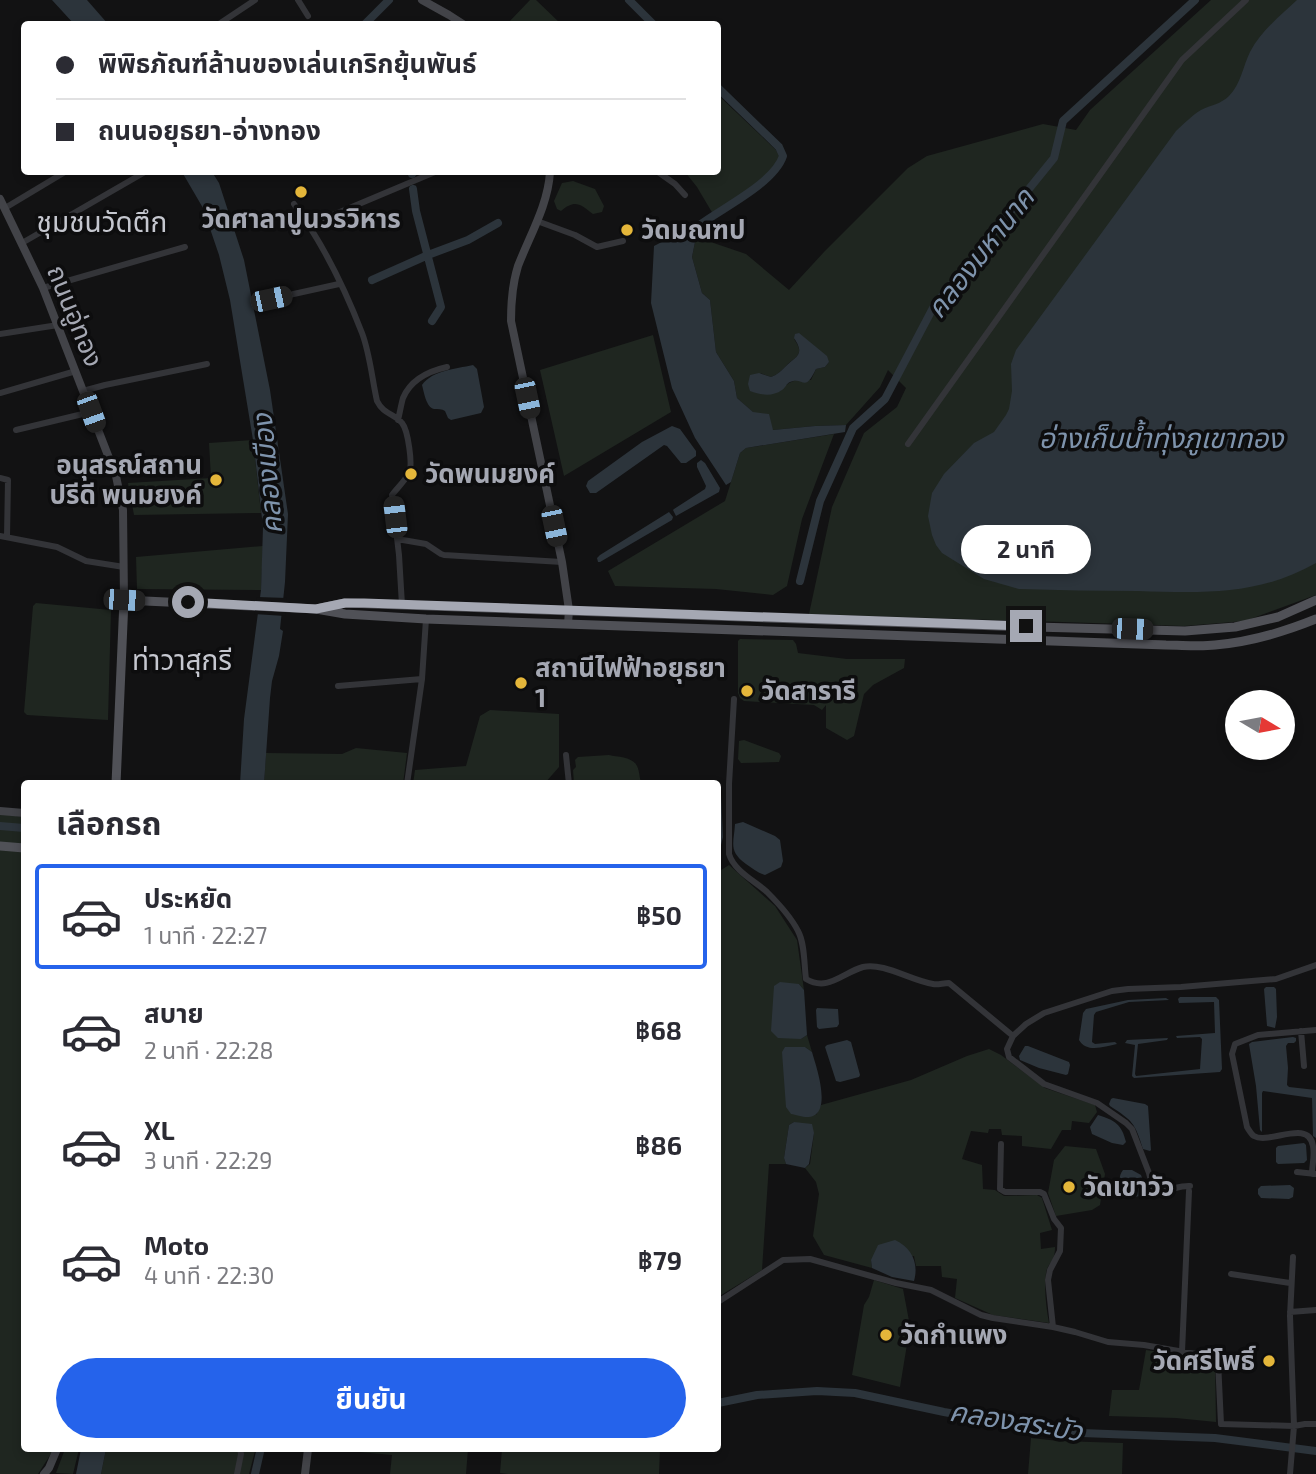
<!DOCTYPE html>
<html lang="th">
<meta charset="utf-8">
<style>
:root{--surface:#fff;--page:#f7f7f7;--text:#2b2b33;--muted:#7c7c81;--line:#e1e1e2;--accent:#2563eb}
body{margin:0;font-family:"Exo 2","Noto Sans Thai",sans-serif;background:var(--page);color:var(--text);height:100vh;display:flex;flex-direction:column;font-size:26px;white-space:nowrap}
*{box-sizing:border-box;margin:0}
p{font-size:23px;color:var(--muted)}
.icon{flex:none;width:38px;height:38px;fill:none;stroke:currentColor;stroke-width:2;stroke-linecap:round;stroke-linejoin:round}
.map{position:relative;flex:1;overflow:hidden}
.sheet{position:absolute;left:21px;top:780px;width:700px;height:672px;display:flex;flex-direction:column;background:var(--surface);border-radius:7px;box-shadow:0 4px 10px #0003}
.sheet>*{flex:none}
.hud{position:absolute;left:21px;top:21px;width:700px;height:154px;border-radius:7px;box-shadow:0 4px 10px #0003;display:grid;align-content:center;height:154px;padding:0 35px;background:var(--surface)}
.needle{width:46px;rotate:100deg}
.controls{position:absolute;left:1225px;top:690px;display:grid;gap:14px}
.controls a{display:grid;place-items:center;width:70px;height:70px;border-radius:50%;background:var(--surface);box-shadow:0 4px 10px #0003;font-size:35px}
.end{position:absolute;width:32px;height:32px;margin:-16px;border:9px solid #a5a8b3;background:#111;box-shadow:0 0 0 4px #111}
.from{border-radius:50%}
.bubble{position:absolute;height:49px;border-radius:24px;background:var(--surface);box-shadow:0 4px 10px #0003;font-size:23px;font-weight:700;line-height:49px;text-align:center}
.car{position:absolute;width:21px;height:42px;margin:-21px -10px;border-radius:9px;box-shadow:0 0 5px 2px #0007;background:linear-gradient(#222 24%,#8ab4d8 0 40%,#222 0 76%,#8ab4d8 0 86%,#222 0)}
.hud b{display:flex;align-items:center;gap:24px;height:66px;font-size:26px}
.hud b+b{border-top:2px solid var(--line)}
.hud i{width:18px;height:18px;background:var(--text)}
ul{padding:0;list-style:none}
li{display:flex;align-items:center;gap:21px;height:105px;margin:0 14px 10px;padding:0 21px;border:4px solid transparent;border-radius:7px}
li div{flex:1}
li b{display:block;font-size:26px}
li em{font-style:normal;font-weight:700}
li.current{border-color:var(--accent)}
li>.icon{width:63px;height:63px;stroke-width:1.5}
h2{padding:0 35px;font-size:32px;line-height:84px}
.action{display:flex;gap:14px;margin-top:auto;padding:14px 35px}
.action a{flex:1;height:80px;border-radius:42px;background:var(--accent);color:#fff;font-size:28px;font-weight:700;line-height:80px;text-align:center}
.map>svg:first-child{display:block}
</style>
<div class="map">
<svg width="1316" height="1474" viewBox="0 0 1316 1474">
<rect width="100%" height="100%" fill="#121213"/>
<!-- green -->
<path fill="#1f2620" fill-rule="evenodd" d="M530,0H536L561,24H507Z
M1211,0H1316V595L1245,621L1184,626L809,614L832,507L864,433L897,407L906,388L888,370L880,387L846,425L815,426L773,430L737,398L734,381L716,352L710,300L702,293L692,257L696,237L746,254L789,290L824,252L908,168L927,156L1043,124L1076,130L1090,110ZM794,339L829,362L825,367L816,369L811,380C795,380 791,379 780,391L760,373L771,377C778,374 780,372 785,367C795,356 806,356 794,339Z
M718,95L776,150L779,156L777,165L747,191L713,214L697,187L685,172H718Z
M573,181L595,189L604,206L602,212L593,214C580,204 575,199 561,211L557,209L554,201L562,183Z
M653,335L671,412L564,476L540,370Z
M834,434L802,519L787,586L773,595L716,589L615,586L608,571L725,501L740,453L746,448Z
M253,440L261,513L134,515L128,483L211,478L209,443Z
M263,546L261,590L137,589L136,557Z
M36,603L111,610L108,720L27,715L24,712L33,606Z
M740,639L793,640L796,644L798,653L847,659H905L904,668L873,685L864,694L854,736L847,740L826,728V705L822,710L814,705L744,701L740,698L738,693V641Z
M490,710L559,714V767L545,783L413,784L415,770L466,766L480,716Z
M744,740L779,753L781,756L779,762L741,763L738,759L739,741Z
M356,748L407,753L403,784H264L266,753L342,754Z
M609,755C618,757 633,757 637,766C640,772 639,779 642,784H574L573,770L576,767L575,760L578,757Z
M0,814L24,817V1449H54L38,1474H0Z
M729,865L775,906L797,940L804,990L799,984L801,1039L807,1035L812,1052L805,1047L816,1115L821,1105L911,1080L967,1056L989,1049L1001,1055L1045,1088L1095,1105L1097,1112L1089,1123L1072,1121L1071,1130H1062L1051,1149L1022,1146V1136L1002,1135L1001,1129H989L988,1133L971,1131L962,1159L982,1165L983,1189L995,1190L1004,1196L1037,1195L1042,1198L1052,1230L1040,1233L1041,1249L1055,1247C1055,1263 1048,1262 1046,1273C1044,1289 1046,1307 1049,1323L993,1315L955,1298L957,1279L942,1277L941,1266H916L914,1256L871,1260L872,1268L824,1255L813,1236L819,1194L816,1182L805,1168L810,1164L814,1133L794,1122L789,1125L784,1158L786,1164H769L762,1270L718,1297V872Z
M1065,1146L1096,1149L1105,1174L1100,1205L1092,1210L1056,1216L1048,1193L1054,1160Z
M874,1280L903,1289L910,1326L900,1387L852,1375L864,1305L869,1297Z
M1146,1350L1211,1360L1215,1364L1216,1422L1176,1418L1109,1416L1112,1390H1139Z
M1031,1438L1059,1441L1123,1443L1122,1474H1028Z
M65,1449H79L73,1474L56,1473Z
M106,1449H253L255,1451L249,1474H101Z
M349,1449H468L466,1474H390L392,1455L349,1451Z
M502,1449H660L659,1474H508L500,1473Z"/>
<!-- water -->
<path fill="#2c343b" d="M52,0H87L108,24H74Z
M1297,0H1316V563C1258,596 1202,593 1138,591C1098,591 1059,590 1019,589L984,579L942,553L936,545L932,535L928,516L932,493L944,474L974,443L994,432L1006,415L1009,409L1012,391L1011,364L1016,350L1176,131C1184,124 1191,116 1201,110C1211,105 1221,104 1229,96C1241,84 1243,66 1250,52C1261,31 1280,16 1297,0Z
M182,172H212L219,183L244,260L270,390L288,514L285,582L280,629L283,631L279,656L272,681L270,698L264,784H240L244,719L261,590L263,527L253,440L230,300L219,255L203,208Z
M687,229L696,237L692,257L702,293L710,300L716,352L734,381L737,398L753,412L769,414L773,430L815,426L846,425L845,432L746,448L740,453L731,482L726,485L695,438L672,388L651,303L654,246Z
M799,333L827,356L829,362L825,367L816,369C804,394 804,376 790,382C786,384 786,387 782,390C772,397 761,395 750,391L748,384L750,375L759,373L771,377C778,374 780,372 785,367C795,356 806,356 794,338L795,334Z
M473,365L477,369L484,407L481,413L451,420L448,418L445,411C442,409 438,409 434,409C426,407 424,392 422,385C433,370 455,369 473,365Z
M672,426L680,429L696,451V456L686,463H681L667,446L664,445L596,493H590L586,486L588,481L642,442Z
M701,460L705,463L720,488L719,492L676,516L673,510L674,509L705,489L706,486L697,467V463Z
M669,512L673,517L672,520L600,562H598L597,558L600,555Z
M718,790L721,794L723,837L718,857Z
M743,822L775,836L780,840L783,861L781,867L765,875C758,873 752,868 746,864C728,851 734,843 735,824Z
M780,982L799,984L804,990L807,1035L801,1039L778,1038L771,1031L774,986Z
M1266,987H1274L1276,989L1277,1017L1275,1028L1267,1026L1264,989Z
M1180,997H1216L1219,1000L1222,1069L1220,1072L1134,1078L1132,1076L1135,1045L1125,1043L1127,1040L1168,1038L1167,1040L1138,1044L1135,1074L1136,1076L1200,1069L1202,1039L1200,1037L1177,1038L1176,1036L1215,1033L1214,1002L1179,1003L1178,999Z
M1166,998L1169,1000L1129,1002L1096,1012L1094,1015L1092,1042L1095,1044L1115,1042L1117,1044C1104,1047 1086,1053 1079,1040L1083,1013L1086,1009L1128,1000Z
M817,1008L838,1009L839,1024L837,1027L819,1029L817,1027L816,1010Z
M1293,1037L1296,1038V1041L1294,1043H1288L1286,1046L1288,1068L1287,1085L1289,1087L1316,1090V1138L1313,1136L1312,1098L1263,1091L1262,1093V1132L1260,1130L1256,1086L1249,1044L1252,1042Z
M847,1040L851,1042L860,1075L859,1077L840,1082L836,1081L825,1047L827,1045Z
M1025,1046H1028L1069,1062L1070,1065L1068,1074L1066,1075L1039,1068L1020,1060L1019,1056Z
M785,1047H805L812,1052C816,1066 831,1108 813,1116C807,1119 797,1115 791,1114L786,1107L782,1052Z
M1113,1098L1145,1104L1148,1106L1151,1150L1150,1151L1143,1149C1135,1123 1133,1121 1110,1106L1109,1104L1111,1099Z
M1098,1115C1115,1120 1122,1125 1126,1142L1123,1145L1112,1143L1092,1134L1090,1127Z
M794,1122L812,1124L814,1133L809,1164L805,1168L786,1164L784,1158L789,1125Z
M1304,1143L1306,1145L1307,1160L1304,1163L1278,1164L1276,1162V1148L1278,1146Z
M1123,1170H1132L1141,1175L1146,1189L1141,1196L1132,1197C1123,1189 1115,1181 1123,1170Z
M1290,1185L1294,1188L1293,1197L1289,1199L1261,1198L1258,1194V1189L1261,1186Z
M895,1240C912,1248 919,1263 914,1281L892,1277L872,1268L871,1260L878,1245Z
M81,1449H106L101,1474H76Z"/>
<!-- pier -->
<path fill="#121213" d="M257,597L287,598L285,616L254,614Z"/>
<g fill="none" stroke-linecap="round" stroke-linejoin="round">
<!-- canal -->
<path stroke="#2c343b" stroke-width="8" d="M629,0L653,24
M365,24L389,0
M412,174V172
M413,189L416,211L441,307L432,321
M686,241C691,235 696,228 701,224C724,207 774,183 783,156L779,147L718,88
M372,280L428,255L468,240L498,223
M800,581L820,501L853,428L885,399L934,306L1054,158L1063,121L1195,0
M0,826L24,828
M718,1403L757,1395L817,1391L855,1393L944,1412L1055,1432L1215,1438L1316,1451
M255,1474L260,1452L259,1449"/>
<!-- street -->
<path stroke="#333438" stroke-width="6" d="M298,0L308,16
M219,24L255,0
M658,172L675,184L685,195
M294,204C322,242 345,289 362,333C370,354 372,379 377,401C384,415 394,413 402,423C408,430 413,465 409,473C405,481 397,488 392,495L399,555L402,605
M5,208L65,172
M537,221L575,235L597,247L623,241
M309,225L435,172
M22,243L145,172
M43,288L185,247
M271,299L339,284
M0,334L58,325
M83,391L105,385L207,364
M0,393L76,371
M398,420C400,412 401,405 403,398C411,379 429,371 447,367
M16,430L91,412
M908,444L1182,60L1246,0
M0,478L8,480L7,537
M0,536L57,547L86,561L124,567
M397,539L426,544L441,554L444,555L562,562
M338,686L422,679
M734,699L729,784V854C734,871 755,881 767,892C778,903 791,917 798,931C805,944 804,964 806,979C828,992 842,973 863,967C883,962 912,981 933,984C938,985 943,983 949,983L1013,1036L1026,1024L1044,1013L1112,991L1128,989L1181,987L1276,979L1316,965
M566,755L569,784
M407,784L422,679L426,619
M1301,1031L1304,1066
M1013,1036L1007,1049L1009,1057L1044,1084L1097,1103L1126,1123L1132,1129L1149,1173L1153,1189C1166,1194 1177,1185 1190,1186
M1001,1144L1000,1189L1005,1192H1040L1044,1194L1054,1219L1061,1228L1060,1251L1050,1270L1048,1280L1053,1327
M1297,1172L1316,1174
M1312,1174C1312,1165 1315,1155 1313,1146C1309,1118 1269,1145 1254,1136C1251,1134 1249,1130 1247,1127L1232,1054L1235,1044L1258,1035L1316,1030
M1231,1274L1290,1283
M718,1302L783,1260L810,1259L896,1283L931,1290L981,1315L993,1318L1053,1327L1075,1332L1108,1342L1144,1345L1213,1357L1218,1361L1221,1424L1294,1426L1305,1424H1316
M1290,1312L1316,1310
M718,1347V1349
M1182,1352L1189,1191
M237,1474L241,1454L240,1449
M1290,1474L1294,1426L1290,1316L1293,1257"/>
<!-- secondary -->
<path stroke="#424348" stroke-width="8" d="M422,0L449,15L463,24
M550,172C548,205 530,235 518,266C512,285 511,302 511,321L562,562L569,610L568,624
M0,199L43,288L116,476L123,510L124,600
M0,811L24,813
M44,1474L49,1468L57,1449
M305,1474L308,1449"/>
<!-- primary -->
<path stroke="#505157" stroke-width="9" d="M321,608L345,603L999,626L1185,631L1235,627L1278,617L1316,600
M116,784L124,600L316,609L345,614L426,619L1166,645C1182,645 1199,647 1215,645C1250,642 1284,632 1316,619
M0,846L24,848"/>
</g>
<g fill="none" stroke-linecap="round" stroke-linejoin="round">
<!-- route -->
<path stroke="#a5a8b3" stroke-width="9" d="M188,602L316,609L345,603H364L1026,626"/>
</g>
<!-- markers -->
<g fill="#e4b63a" stroke="#0d0d0e" stroke-width="2.5">
<circle cx="301" cy="192" r="7"/>
<circle cx="627" cy="230" r="7"/>
<circle cx="411" cy="474" r="7"/>
<circle cx="216" cy="480" r="7"/>
<circle cx="521" cy="683" r="7"/>
<circle cx="747" cy="691" r="7"/>
<circle cx="1069" cy="1187" r="7"/>
<circle cx="886" cy="1335" r="7"/>
<circle cx="1269" cy="1361" r="7"/>
</g>
<g text-anchor="middle" stroke-width="7" stroke-linejoin="round" paint-order="stroke">
<!-- poi labels -->
<g font-size="26" font-weight="bold" fill="#a5a8b3" stroke="#0d0d0e" text-anchor="start">
<text x="301" y="228" text-anchor="middle">วัดศาลาปูนวรวิหาร</text>
<text x="641" y="239">วัดมณฑป</text>
<text x="202" y="474" text-anchor="end">อนุสรณ์สถาน<tspan x="202" dy="30">ปรีดี พนมยงค์</tspan></text>
<text x="425" y="483">วัดพนมยงค์</text>
<text x="535" y="677">สถานีไฟฟ้าอยุธยา<tspan x="535" dy="30">1</tspan></text>
<text x="761" y="700">วัดสารารี</text>
<text x="1083" y="1196">วัดเขาวัว</text>
<text x="900" y="1344">วัดกำแพง</text>
<text x="1255" y="1370" text-anchor="end">วัดศรีโพธิ์</text>
</g>
<!-- street labels -->
<g font-size="26" fill="#a5a8b3" stroke="#0d0d0e">
<text transform="translate(75 316) rotate(68)" y="9">ถนนอู่ทอง</text>
</g>
<!-- neighbourhood labels -->
<g font-size="28" fill="#c5c7cf" stroke="#0d0d0e">
<text x="102" y="232">ชุมชนวัดตึก</text>
<text x="182" y="670">ท่าวาสุกรี</text>
</g>
<!-- water labels -->
<g font-size="28" font-style="italic" fill="#7e93ac" stroke="#0d0d0e">
<text transform="translate(980 253) rotate(-52)" y="10">คลองมหานาค</text>
<text x="1161" y="448">อ่างเก็บน้ำทุ่งภูเขาทอง</text>
<text transform="translate(267 474) rotate(-95)" y="10">คลองเมือง</text>
<text transform="translate(1016 1421) rotate(9)" y="10">คลองสระบัว</text>
</g>
</g>
</svg>
<div class="controls">
<a><svg class="needle" viewBox="-14 -14 28 28"><path d="M0-13l5 13h-10z" fill="#e53935"/><path d="M0 13l5-13h-10z" fill="#7c7c81"/></svg></a>
</div>
<i class="end from" style="left:188px;top:602px"></i>
<i class="end" style="left:1026px;top:626px"></i>
<div class="bubble" style="left:961px;top:525px;width:130px">2 นาที</div>
<i class="car" style="left:271px;top:299px;rotate:78deg"></i>
<i class="car" style="left:527px;top:398px;rotate:168deg"></i>
<i class="car" style="left:91px;top:412px;rotate:160deg"></i>
<i class="car" style="left:395px;top:517px;rotate:353deg"></i>
<i class="car" style="left:554px;top:526px;rotate:168deg"></i>
<i class="car" style="left:124px;top:600px;rotate:93deg"></i>
<i class="car" style="left:1132px;top:629px;rotate:92deg"></i>
<div class="hud">
<b><i class="from"></i>พิพิธภัณฑ์ล้านของเล่นเกริกยุ้นพันธ์</b>
<b><i></i>ถนนอยุธยา-อ่างทอง</b>
</div>
<section class="sheet">
<h2>เลือกรถ</h2>
<ul>
<li class="current"><svg class="icon" aria-label="car" viewBox="0 0 24 24"><path d="M5 17H2v-5l4-1 3-4h7l3 4 3 1v5h-3M9 17h6M6 11h13"/><circle cx="7" cy="17" r="2"/><circle cx="17" cy="17" r="2"/></svg><div><b>ประหยัด</b><p>1 นาที · 22:27</p></div><em>฿50</em></li>
<li><svg class="icon" aria-label="car" viewBox="0 0 24 24"><path d="M5 17H2v-5l4-1 3-4h7l3 4 3 1v5h-3M9 17h6M6 11h13"/><circle cx="7" cy="17" r="2"/><circle cx="17" cy="17" r="2"/></svg><div><b>สบาย</b><p>2 นาที · 22:28</p></div><em>฿68</em></li>
<li><svg class="icon" aria-label="car" viewBox="0 0 24 24"><path d="M5 17H2v-5l4-1 3-4h7l3 4 3 1v5h-3M9 17h6M6 11h13"/><circle cx="7" cy="17" r="2"/><circle cx="17" cy="17" r="2"/></svg><div><b>XL</b><p>3 นาที · 22:29</p></div><em>฿86</em></li>
<li><svg class="icon" aria-label="car" viewBox="0 0 24 24"><path d="M5 17H2v-5l4-1 3-4h7l3 4 3 1v5h-3M9 17h6M6 11h13"/><circle cx="7" cy="17" r="2"/><circle cx="17" cy="17" r="2"/></svg><div><b>Moto</b><p>4 นาที · 22:30</p></div><em>฿79</em></li>
</ul>
<div class="action"><a>ยืนยัน</a></div>
</section>
</div>
